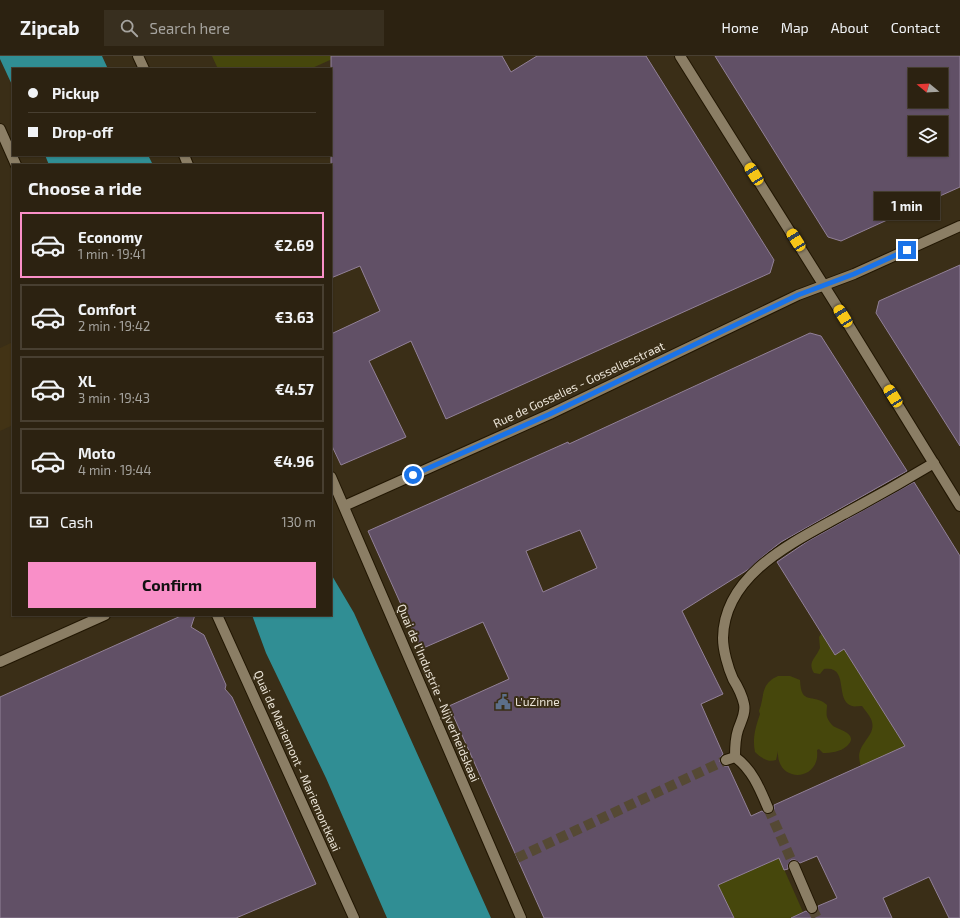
<!DOCTYPE html>
<meta charset="utf-8">
<style>
:root{--surface:#2c2211;--page:#382f1f;--text:#f1f3f6;--muted:#a6a49f;--line:#483f31;--accent:#f98fc8}
body{margin:0;font-family:"Exo 2",sans-serif;background:var(--page);color:var(--text);height:100vh;display:flex;flex-direction:column;font-size:15px;white-space:nowrap}
*{box-sizing:border-box;margin:0}
p{font-size:13px;color:var(--muted)}
.icon{flex:none;width:22px;height:22px;fill:none;stroke:currentColor;stroke-width:2;stroke-linecap:round;stroke-linejoin:round}
.map{position:relative;flex:1;overflow:hidden}
.drawer{position:absolute;left:12px;top:108px;width:320px;height:452px;display:flex;flex-direction:column;background:var(--surface);border-radius:0px;box-shadow:0 1px 3px #0004,0 0 0 1px var(--line)}
.drawer>*{flex:none}
.hud{position:absolute;left:12px;top:12px;width:320px;height:88px;border-radius:0px;box-shadow:0 1px 3px #0004,0 0 0 1px var(--line);display:grid;align-content:center;height:88px;padding:0 16px;background:var(--surface)}
.needle{width:26px;rotate:288deg}
.controls{position:absolute;left:908px;top:12px;display:grid;gap:8px}
.controls a{display:grid;place-items:center;width:40px;height:40px;border-radius:0px;background:var(--surface);box-shadow:0 1px 3px #0004,0 0 0 1px var(--line);font-size:20px}
.end{position:absolute;width:18px;height:18px;margin:-9px;border:5px solid #1a73e8;background:#fff;box-shadow:0 0 0 2px #fff}
.from{border-radius:50%}
.bubble{position:absolute;height:28px;border-radius:0px;background:var(--surface);box-shadow:0 1px 3px #0004,0 0 0 1px var(--line);font-size:13px;font-weight:700;line-height:28px;text-align:center}
.car{position:absolute;width:12px;height:24px;margin:-12px -6px;border-radius:5px;box-shadow:0 0 3px 1px #0007;background:linear-gradient(#f5c518 24%,#345 0 40%,#f5c518 0 76%,#345 0 86%,#f5c518 0)}
.hud b{display:flex;align-items:center;gap:14px;height:38px;font-size:15px}
.hud b+b{border-top:1px solid var(--line)}
.hud i{width:10px;height:10px;background:var(--text)}
ul{padding:0;list-style:none}
li{display:flex;align-items:center;gap:12px;height:66px;margin:0 8px 6px;padding:0 8px;border:2px solid var(--line);border-radius:0px}
li div{flex:1}
li b{display:block;font-size:15px}
li em{font-style:normal;font-weight:700}
li.selected{border-color:var(--accent)}
li>.icon{width:36px;height:36px;stroke-width:1.5}
h2{padding:0 16px;font-size:18px;line-height:48px}
.pay{display:flex;align-items:center;gap:10px;height:44px;padding:0 16px;font-size:15px}
.pay p{margin-inline-start:auto}
.primary-button{display:flex;gap:8px;margin-top:auto;padding:8px 16px}
.primary-button a{flex:1;height:46px;border-radius:0px;background:var(--accent);color:#111;font-size:16px;font-weight:700;line-height:46px;text-align:center}
header{display:flex;align-items:center;gap:24px;box-sizing:border-box;height:56px;padding:0 20px;background:var(--surface);border-bottom:1px solid var(--line)}
header strong{font-size:19px}
nav{display:flex;gap:22px;margin-inline-start:auto;font-size:14px}
.search{width:280px;height:36px;background:var(--page);display:flex;align-items:center;gap:10px;box-sizing:border-box;padding:0 14px;border-radius:0px;color:var(--muted);font-size:15px}
.map>svg:first-child{display:block}
</style>
<header>
<strong>Zipcab</strong>
<div class="search"><svg class="icon" aria-label="search" viewBox="0 0 24 24"><circle cx="10" cy="10" r="6"/><path d="M15 15l6 6"/></svg>Search here</div>
<nav><a>Home</a><a>Map</a><a>About</a><a>Contact</a></nav>
</header>
<div class="map">
<svg width="960" height="862" viewBox="0 0 960 862">
<rect width="100%" height="100%" fill="#3a2e17"/>
<!-- built -->
<path fill="#423315" d="M13,286V369L0,375V292Z"/>
<!-- green -->
<path fill="#46470c" d="M212,0H339L310,13H218Z
M822,577L835,598L844,593L911,699L861,710C852,687 879,682 871,663C869,659 865,654 862,650C859,650 854,651 852,650C834,645 850,609 824,613L820,618L814,617C807,606 816,602 820,592L819,581Z
M778,620H790L800,624C801,651 813,636 827,649C827,652 826,658 827,661C828,664 832,670 835,671C841,674 859,679 847,690C840,696 831,697 823,697L819,693L817,694C821,726 776,728 778,695L776,704C768,707 760,701 755,696C752,682 756,670 760,658L759,655C765,640 760,628 778,620Z
M779,802L803,856L795,862H734L718,829Z"/>
<!-- water -->
<path fill="#308e94" d="M0,0H102L108,13H13V31L0,3Z
M45,99H148L153,109H49Z
M331,518L354,557L491,862H387L326,722L266,597L252,559H331Z"/>
<!-- building -->
<path fill="#615066" stroke="#928198" fill-rule="evenodd" d="M331,0H502L511,16L537,0H646L774,204L770,217L446,363L411,285L369,305L406,381L341,409L331,388V278L380,255L360,210L331,222Z
M715,0H960V131L915,151V154L907,155L841,185L828,181ZM915,19H941V45H915ZM915,67H941V93H915Z
M960,209V390L876,257L879,245Z
M810,277L821,280L907,415L781,486L762,501L749,513L682,555L723,638L701,648L723,698L720,702V706L724,710H728L751,760L762,755L767,758H771L774,753V749L905,690L844,593L835,599L777,506L808,485L914,426L960,500V862H949L929,821L883,842L892,862H791L806,855L811,858H815L817,856L818,850L837,842L817,800L800,807L795,804H791L788,809V813L784,814L779,802L718,829L734,862H544L449,650L509,623L483,566L421,593L368,475L568,386L569,388ZM580,474L597,512L543,536L526,495Z
M183,559H195L191,571L204,579L226,629L225,633L232,641L316,828L236,862H0V641Z"/>
<g fill="none" stroke-linecap="round" stroke-linejoin="round">
<!-- pedestrian-tunnel -->
<path stroke="#554934" stroke-width="10" stroke-dasharray="10 5" stroke-linecap="butt" d="M768,752L794,810
M517,802L726,704
M812,852L817,862"/>
<defs>
<path id="pedestrian" d="M735,701C752,713 760,733 768,752
M726,704L735,701C735,691 735,683 738,674C741,665 746,657 744,648C742,639 738,631 733,623C728,612 723,594 723,582C724,517 796,485 844,458C874,442 904,425 934,407
M794,810L812,852"/>
<path id="minor" d="M138,0L144,13
M680,0L843,260L960,450
M184,99L188,109
M331,421L521,862
M344,450L550,358L798,239L854,218L960,170
M0,606L105,559"/>
<path id="tertiary" d="M0,73L16,109
M217,559L354,862"/>
</defs>
<!-- pedestrian casing -->
<use href="#pedestrian" stroke="#211602" stroke-width="12"/>
<!-- minor casing -->
<use href="#minor" stroke="#211602" stroke-width="12"/>
<!-- tertiary casing -->
<use href="#tertiary" stroke="#211602" stroke-width="12"/>
<!-- pedestrian -->
<use href="#pedestrian" stroke="#8b7e65" stroke-width="10"/>
<!-- minor -->
<use href="#minor" stroke="#8b7e65" stroke-width="10"/>
<!-- tertiary -->
<use href="#tertiary" stroke="#8b7e65" stroke-width="10"/>
</g>
<g fill="none" stroke-linecap="round" stroke-linejoin="round">
<!-- route -->
<path stroke="#1a73e8" stroke-width="5" d="M413,419L550,358L798,239L854,218L907,194"/>
</g>
<!-- icons -->
<defs>
<symbol id="civic-bare" viewBox="-9 -9 18 18"><path d="M-.6-6.5H3V-4.5H.6V-3L4-1V1h2V6H-6V1h2V-1L-.6-3ZM-1.2 2.5V6h2.4V2.5Z" fill="#5c6f8a" stroke="#3a2e17" stroke-width="2.5" paint-order="stroke"/></symbol>
</defs>
<g fill-rule="evenodd">
<use href="#civic-bare" x="492" y="635" width="22" height="22"/>
</g>
<g text-anchor="middle" stroke-width="4" stroke-linejoin="round" paint-order="stroke">
<!-- street labels -->
<g font-size="12" fill="#ebe4d7" stroke="#3a2e17">
<text transform="translate(579 329) rotate(-25)" y="4">Rue de Gosselies - Gosseliesstraat</text>
<text transform="translate(438 637) rotate(67)" y="4">Quai de l'Industrie - Nijverheidskaai</text>
<text transform="translate(297 705) rotate(66)" y="4">Quai de Mariemont - Mariemontkaai</text>
</g>
<!-- poi labels -->
<g font-size="12" fill="#ebe4d7" stroke="#3a2e17" text-anchor="start">
<text x="515" y="650">L'uZinne</text>
</g>
</g>
</svg>
<div class="controls">
<a><svg class="needle" viewBox="-14 -14 28 28"><path d="M0-13l5 13h-10z" fill="#e53935"/><path d="M0 13l5-13h-10z" fill="#a6a49f"/></svg></a>
<a><svg class="icon" aria-label="layers" viewBox="0 0 24 24"><path d="M12 4l9 5-9 5-9-5zM3 14l9 5 9-5"/></svg></a>
</div>
<i class="end from" style="left:413px;top:419px"></i>
<i class="end" style="left:907px;top:194px"></i>
<div class="bubble" style="left:874px;top:136px;width:66px">1 min</div>
<i class="car" style="left:754px;top:118px;rotate:328deg"></i>
<i class="car" style="left:796px;top:184px;rotate:328deg"></i>
<i class="car" style="left:843px;top:260px;rotate:328deg"></i>
<i class="car" style="left:893px;top:340px;rotate:328deg"></i>
<div class="hud">
<b><i class="from"></i>Pickup</b>
<b><i></i>Drop-off</b>
</div>
<section class="drawer">
<h2>Choose a ride</h2>
<ul>
<li class="selected"><svg class="icon" aria-label="car" viewBox="0 0 24 24"><path d="M5 17H2v-5l4-1 3-4h7l3 4 3 1v5h-3M9 17h6M6 11h13"/><circle cx="7" cy="17" r="2"/><circle cx="17" cy="17" r="2"/></svg><div><b>Economy</b><p>1 min · 19:41</p></div><em>€2.69</em></li>
<li><svg class="icon" aria-label="car" viewBox="0 0 24 24"><path d="M5 17H2v-5l4-1 3-4h7l3 4 3 1v5h-3M9 17h6M6 11h13"/><circle cx="7" cy="17" r="2"/><circle cx="17" cy="17" r="2"/></svg><div><b>Comfort</b><p>2 min · 19:42</p></div><em>€3.63</em></li>
<li><svg class="icon" aria-label="car" viewBox="0 0 24 24"><path d="M5 17H2v-5l4-1 3-4h7l3 4 3 1v5h-3M9 17h6M6 11h13"/><circle cx="7" cy="17" r="2"/><circle cx="17" cy="17" r="2"/></svg><div><b>XL</b><p>3 min · 19:43</p></div><em>€4.57</em></li>
<li><svg class="icon" aria-label="car" viewBox="0 0 24 24"><path d="M5 17H2v-5l4-1 3-4h7l3 4 3 1v5h-3M9 17h6M6 11h13"/><circle cx="7" cy="17" r="2"/><circle cx="17" cy="17" r="2"/></svg><div><b>Moto</b><p>4 min · 19:44</p></div><em>€4.96</em></li>
</ul>
<div class="pay"><svg class="icon" aria-label="cash" viewBox="0 0 24 24"><path d="M3 7h18v10H3z"/><circle cx="12" cy="12" r="2"/></svg>Cash<p>130 m</p></div>
<div class="primary-button"><a>Confirm</a></div>
</section>
</div>
